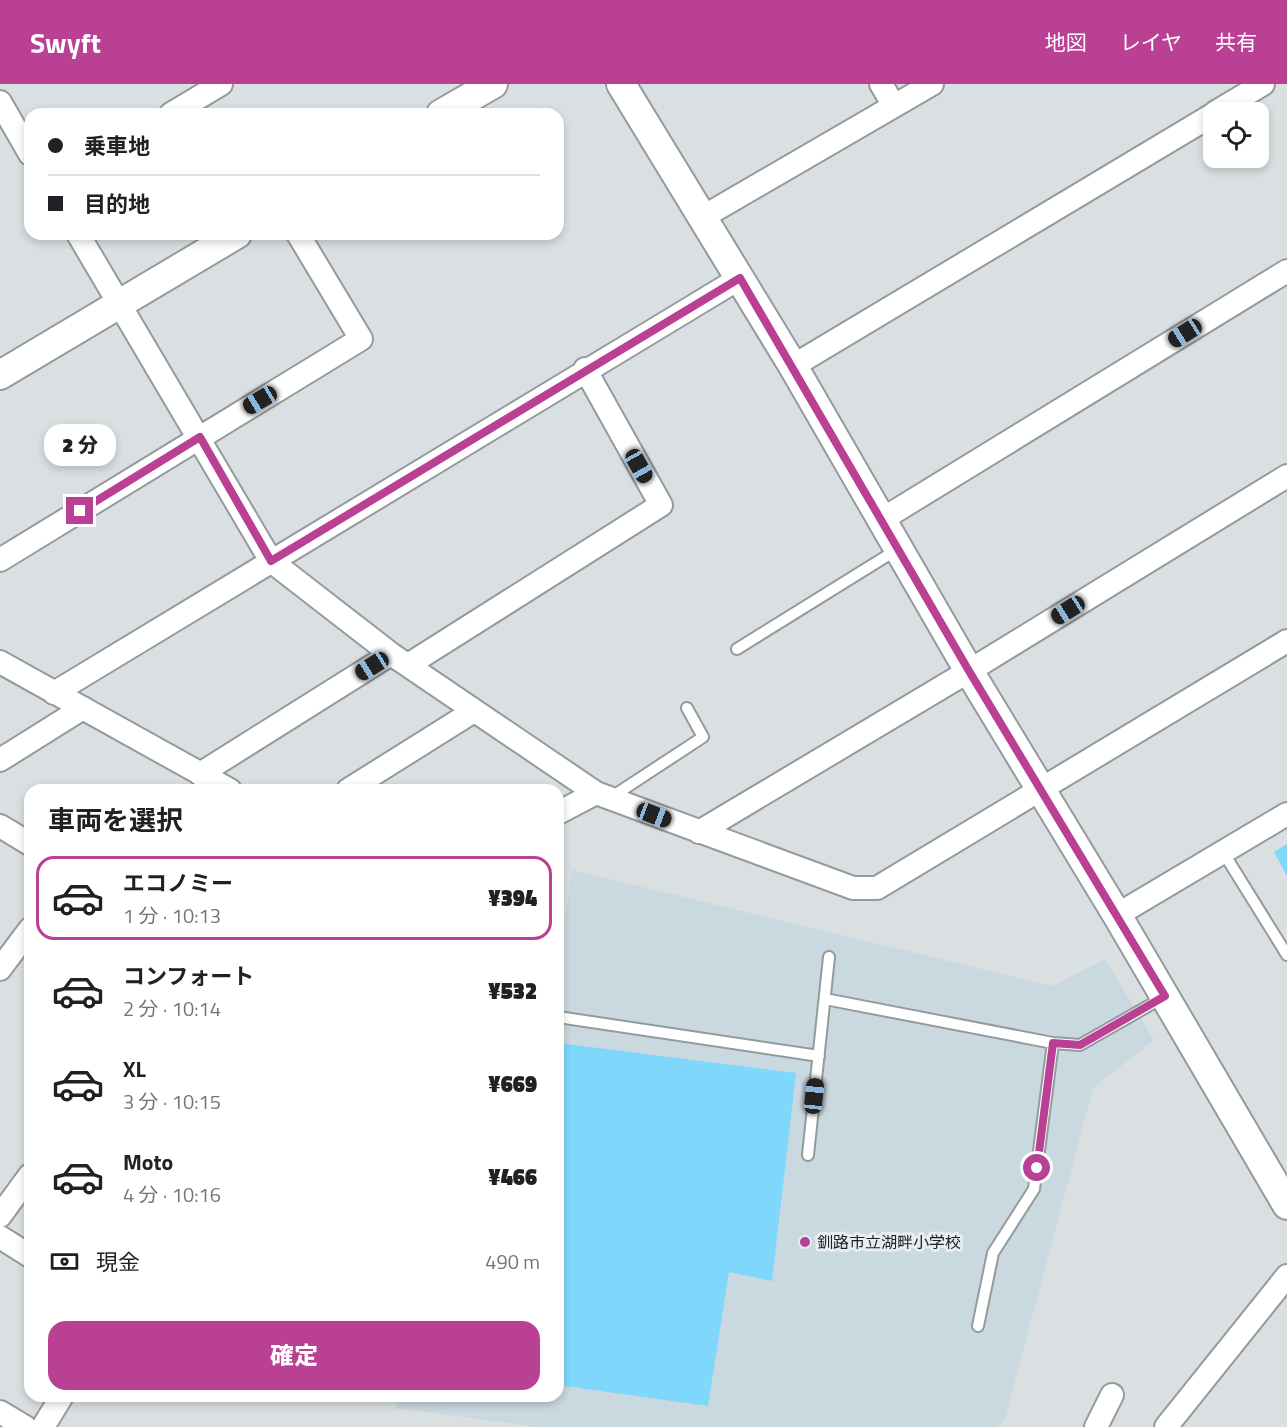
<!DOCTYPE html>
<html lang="ja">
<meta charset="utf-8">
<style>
:root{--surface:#fff;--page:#f6f6f6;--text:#202124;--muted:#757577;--line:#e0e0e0;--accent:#ba4094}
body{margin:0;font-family:"Titillium Web","Noto Sans JP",sans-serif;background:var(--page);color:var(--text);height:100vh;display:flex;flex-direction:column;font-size:22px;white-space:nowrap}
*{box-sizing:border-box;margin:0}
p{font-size:20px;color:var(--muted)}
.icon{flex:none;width:33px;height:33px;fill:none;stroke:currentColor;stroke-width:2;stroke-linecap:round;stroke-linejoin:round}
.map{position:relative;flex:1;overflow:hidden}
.details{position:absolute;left:24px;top:700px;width:540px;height:618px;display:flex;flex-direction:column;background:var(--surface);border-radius:18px;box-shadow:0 3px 9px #0003}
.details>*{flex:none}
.guide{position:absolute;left:24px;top:24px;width:540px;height:132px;border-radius:18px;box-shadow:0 3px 9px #0003;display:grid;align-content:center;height:132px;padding:0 24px;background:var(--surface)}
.fabs{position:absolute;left:1203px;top:18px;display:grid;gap:12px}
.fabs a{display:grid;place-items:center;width:66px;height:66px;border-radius:12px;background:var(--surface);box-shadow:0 3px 9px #0003;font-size:30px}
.end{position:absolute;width:27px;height:27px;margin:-14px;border:8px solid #ba4094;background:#fff;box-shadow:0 0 0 3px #fff}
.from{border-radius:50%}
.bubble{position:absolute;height:42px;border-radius:18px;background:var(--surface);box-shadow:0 3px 9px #0003;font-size:20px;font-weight:800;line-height:42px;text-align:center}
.car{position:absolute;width:18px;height:36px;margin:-18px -9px;border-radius:8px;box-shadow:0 0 4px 2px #0007;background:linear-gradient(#222 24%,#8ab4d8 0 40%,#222 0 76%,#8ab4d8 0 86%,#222 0)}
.guide b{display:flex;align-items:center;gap:21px;height:57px;font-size:22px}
.guide b+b{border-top:2px solid var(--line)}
.guide i{width:15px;height:15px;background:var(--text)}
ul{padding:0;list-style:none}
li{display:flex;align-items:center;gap:18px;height:84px;margin:0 12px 9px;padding:0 12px;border:3px solid transparent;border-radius:18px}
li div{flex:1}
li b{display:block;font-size:22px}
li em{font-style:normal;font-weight:800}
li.on{border-color:var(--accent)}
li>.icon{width:54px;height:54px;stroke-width:1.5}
h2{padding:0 24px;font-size:27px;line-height:72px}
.pay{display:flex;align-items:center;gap:15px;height:66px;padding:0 24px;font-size:22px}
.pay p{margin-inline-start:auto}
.cta{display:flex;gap:12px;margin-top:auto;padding:12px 24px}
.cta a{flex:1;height:69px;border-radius:18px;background:var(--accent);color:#fff;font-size:24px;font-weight:800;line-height:69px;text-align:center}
header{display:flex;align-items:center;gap:36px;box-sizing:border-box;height:84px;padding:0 30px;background:var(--accent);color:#fff}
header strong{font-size:28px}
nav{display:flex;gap:33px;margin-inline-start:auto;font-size:21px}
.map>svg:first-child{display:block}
</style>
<header>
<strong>Swyft</strong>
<nav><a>地図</a><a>レイヤ</a><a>共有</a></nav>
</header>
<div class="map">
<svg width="1287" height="1343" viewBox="0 0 1287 1343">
<rect width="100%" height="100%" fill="#dae0e2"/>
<!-- built -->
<path fill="#cad8df" d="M572,786L1052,902L1105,875L1154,956L1093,1004L1005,1335L997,1343H539L396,1324L397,1313L558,1312V887Z"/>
<!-- green -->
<path fill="#7fd7fb" d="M1287,760V792L1274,768Z
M558,959L796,989L772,1197L729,1188L708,1322L558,1301Z"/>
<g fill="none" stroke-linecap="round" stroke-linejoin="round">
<defs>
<path id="service" d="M737,565L898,465
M610,714L703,653L687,624
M1223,768L1287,871
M825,915L1053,959L1080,961L1164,913
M558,933L819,972
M808,1071L829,873
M978,1242L993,1169L1034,1105L1053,959"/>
<path id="minor" d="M881,0L894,22
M0,18L30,70
M1216,28L1263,0
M171,30L221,0
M703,133L932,0
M78,150L271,477L391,570L596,709L853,804H877L1287,557
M793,282L1214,30
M881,436L1287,187
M0,476L361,255L298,150
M0,578L230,706
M408,581L661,421L585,285
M54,609L740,194
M0,676L83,624
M200,690L391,570
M348,706L474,627
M558,729L596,709
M0,742L30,760
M699,748L969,587L1287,392
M1117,831L1287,730
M0,885L30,845
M0,1132L30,1091
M0,1153L30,1172
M0,1328L25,1343
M43,1343L62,1312
M1096,1343L1112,1311
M1166,1343L1287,1192"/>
<path id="tertiary" d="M621,0L793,282L969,587L1117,831L1287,1121
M441,30L493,0
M0,291L237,150"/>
</defs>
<!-- service casing -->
<use href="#service" stroke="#959a9d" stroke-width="14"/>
<!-- minor casing -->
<use href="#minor" stroke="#959a9d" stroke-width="26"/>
<!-- tertiary casing -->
<use href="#tertiary" stroke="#959a9d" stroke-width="32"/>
<!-- service -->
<use href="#service" stroke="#fff" stroke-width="10"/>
<!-- minor -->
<use href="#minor" stroke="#fff" stroke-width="22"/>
<!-- tertiary -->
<use href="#tertiary" stroke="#fff" stroke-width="28"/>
</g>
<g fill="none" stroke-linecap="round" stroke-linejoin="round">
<!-- route -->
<path stroke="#ba4094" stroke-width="8" d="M80,427L200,353L271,477L740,194L969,587L1165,912L1080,961L1053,959L1037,1084"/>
</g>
<!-- markers -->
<circle fill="#ba4094" stroke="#e7edf0" stroke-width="2" cx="805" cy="1158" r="6"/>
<g text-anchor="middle" stroke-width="6" stroke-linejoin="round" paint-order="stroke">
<!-- poi labels -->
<g font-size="16" fill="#1c1e1f" stroke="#e7edf0" text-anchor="start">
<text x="817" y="1164">釧路市立湖畔小学校</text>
</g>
</g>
</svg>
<div class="fabs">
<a><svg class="icon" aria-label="locate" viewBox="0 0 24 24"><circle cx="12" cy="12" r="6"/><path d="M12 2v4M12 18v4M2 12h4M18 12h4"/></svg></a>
</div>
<i class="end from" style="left:1037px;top:1084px"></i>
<i class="end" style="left:80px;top:427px"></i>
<div class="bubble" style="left:44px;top:340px;width:72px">2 分</div>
<i class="car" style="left:1185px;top:249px;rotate:238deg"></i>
<i class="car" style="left:260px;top:316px;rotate:239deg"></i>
<i class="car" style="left:639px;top:382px;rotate:151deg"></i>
<i class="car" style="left:1068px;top:526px;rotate:238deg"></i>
<i class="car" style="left:372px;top:582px;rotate:238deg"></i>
<i class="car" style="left:654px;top:731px;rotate:111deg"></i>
<i class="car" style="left:814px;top:1012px;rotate:6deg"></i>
<div class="guide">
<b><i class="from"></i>乗車地</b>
<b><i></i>目的地</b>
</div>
<section class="details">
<h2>車両を選択</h2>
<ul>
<li class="on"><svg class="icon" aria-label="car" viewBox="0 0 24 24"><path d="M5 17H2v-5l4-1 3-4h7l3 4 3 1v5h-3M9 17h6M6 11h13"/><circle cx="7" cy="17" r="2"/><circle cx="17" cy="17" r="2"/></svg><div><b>エコノミー</b><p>1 分 · 10:13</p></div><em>¥394</em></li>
<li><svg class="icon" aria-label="car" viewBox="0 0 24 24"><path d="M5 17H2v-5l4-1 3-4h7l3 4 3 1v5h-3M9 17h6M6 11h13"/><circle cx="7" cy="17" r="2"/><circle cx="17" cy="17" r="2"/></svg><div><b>コンフォート</b><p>2 分 · 10:14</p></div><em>¥532</em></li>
<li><svg class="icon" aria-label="car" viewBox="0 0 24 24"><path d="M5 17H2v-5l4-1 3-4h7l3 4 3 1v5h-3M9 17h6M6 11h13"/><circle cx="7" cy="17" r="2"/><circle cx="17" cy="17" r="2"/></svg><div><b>XL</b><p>3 分 · 10:15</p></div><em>¥669</em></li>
<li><svg class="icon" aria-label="car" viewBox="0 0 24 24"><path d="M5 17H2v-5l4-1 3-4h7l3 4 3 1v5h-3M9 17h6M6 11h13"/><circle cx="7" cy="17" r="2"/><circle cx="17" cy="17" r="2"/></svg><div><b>Moto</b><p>4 分 · 10:16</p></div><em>¥466</em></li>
</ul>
<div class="pay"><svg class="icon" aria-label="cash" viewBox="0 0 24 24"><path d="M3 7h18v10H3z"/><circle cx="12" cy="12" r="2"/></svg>現金<p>490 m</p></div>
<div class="cta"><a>確定</a></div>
</section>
</div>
